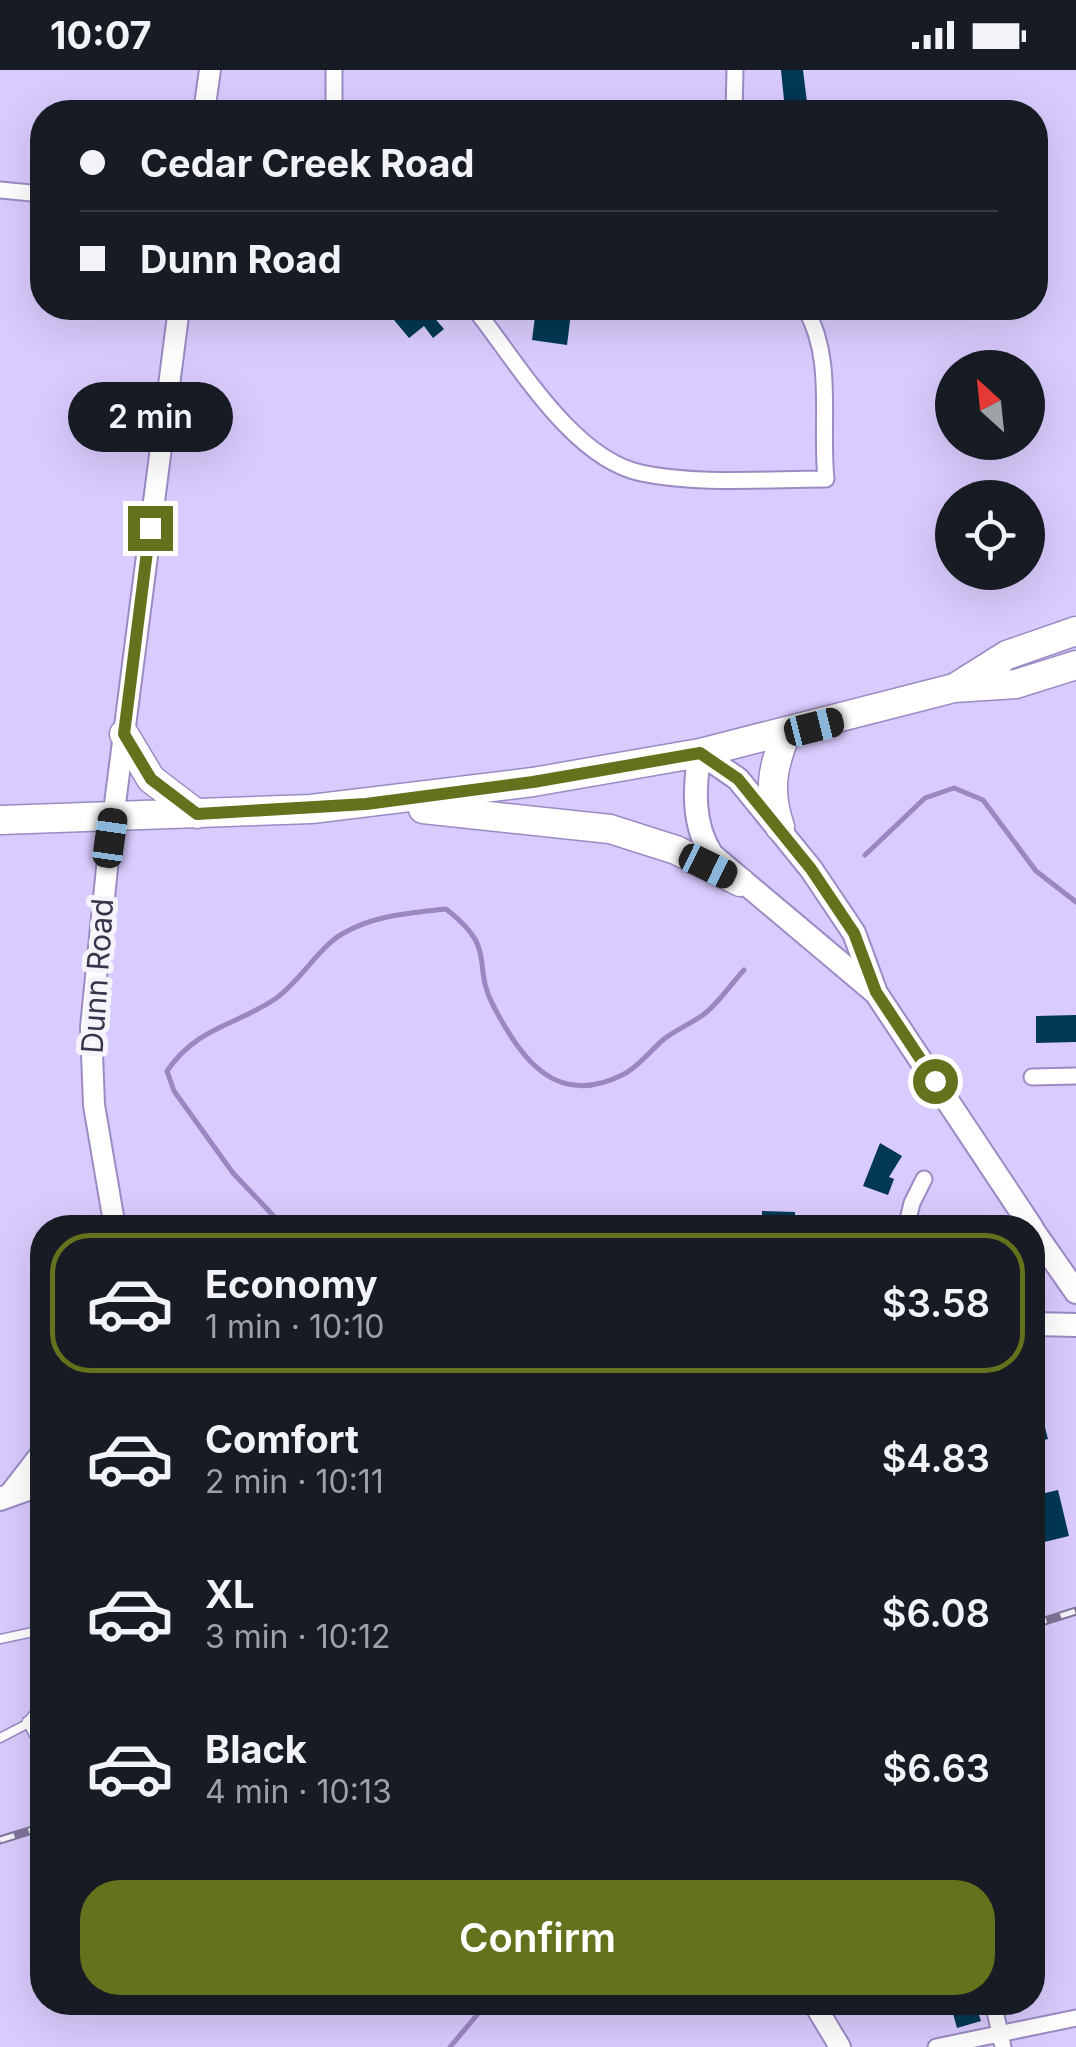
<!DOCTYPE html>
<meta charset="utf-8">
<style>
:root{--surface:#171b24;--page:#20242c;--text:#f1f3f6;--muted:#9ea1a6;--line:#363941;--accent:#65721d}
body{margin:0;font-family:Inter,sans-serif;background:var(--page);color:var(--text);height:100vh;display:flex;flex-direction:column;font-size:38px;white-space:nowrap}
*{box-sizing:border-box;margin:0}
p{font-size:32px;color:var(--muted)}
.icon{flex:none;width:55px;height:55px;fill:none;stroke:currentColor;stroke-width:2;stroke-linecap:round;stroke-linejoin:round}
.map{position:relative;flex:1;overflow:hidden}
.details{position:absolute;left:30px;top:1145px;width:1015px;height:800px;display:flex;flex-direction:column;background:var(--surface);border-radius:40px;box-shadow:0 10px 40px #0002}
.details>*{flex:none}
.guide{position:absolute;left:30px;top:30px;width:1018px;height:220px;border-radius:40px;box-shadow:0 10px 40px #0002;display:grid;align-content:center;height:220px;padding:0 50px;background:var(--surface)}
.needle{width:65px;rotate:333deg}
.buttons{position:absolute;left:935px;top:280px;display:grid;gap:20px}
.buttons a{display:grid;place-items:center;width:110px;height:110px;border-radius:50%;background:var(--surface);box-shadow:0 10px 40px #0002;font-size:50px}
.end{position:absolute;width:45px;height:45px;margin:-22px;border:12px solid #65721d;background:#fff;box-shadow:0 0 0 5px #fff}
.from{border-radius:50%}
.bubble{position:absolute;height:70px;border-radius:35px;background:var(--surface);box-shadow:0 10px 40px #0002;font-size:32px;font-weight:600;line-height:70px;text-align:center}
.car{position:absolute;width:30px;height:60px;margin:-30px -15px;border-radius:12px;box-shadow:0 0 8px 2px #0007;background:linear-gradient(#222 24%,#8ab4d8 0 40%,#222 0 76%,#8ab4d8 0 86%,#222 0)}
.guide b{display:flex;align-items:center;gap:35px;height:95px;font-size:38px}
.guide b+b{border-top:2px solid var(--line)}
.guide i{width:25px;height:25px;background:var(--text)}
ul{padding:18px 0 0;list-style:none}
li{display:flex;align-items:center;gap:30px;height:140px;margin:0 20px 15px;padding:0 30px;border:5px solid transparent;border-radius:40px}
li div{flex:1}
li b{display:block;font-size:38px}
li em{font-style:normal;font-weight:600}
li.on{border-color:var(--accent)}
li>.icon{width:90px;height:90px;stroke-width:1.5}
.primary-button{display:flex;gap:20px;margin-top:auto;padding:20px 50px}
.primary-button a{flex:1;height:115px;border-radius:40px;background:var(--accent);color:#fff;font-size:40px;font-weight:600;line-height:115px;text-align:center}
.status{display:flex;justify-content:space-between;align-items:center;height:70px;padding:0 50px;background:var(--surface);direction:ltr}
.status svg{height:28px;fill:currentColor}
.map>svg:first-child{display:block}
</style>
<div class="status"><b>10:07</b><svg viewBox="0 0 49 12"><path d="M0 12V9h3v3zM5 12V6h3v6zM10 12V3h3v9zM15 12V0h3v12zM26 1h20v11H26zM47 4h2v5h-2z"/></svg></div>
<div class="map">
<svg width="1076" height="1977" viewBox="0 0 1076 1977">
<rect width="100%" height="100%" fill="#d9cbfd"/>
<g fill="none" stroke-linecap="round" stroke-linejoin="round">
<!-- stream -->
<path stroke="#9a87c2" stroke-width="5" d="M865,785L925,728L954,718L983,730L1036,801L1076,832
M285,1158L233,1103L174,1021L167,1001C197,957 235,956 275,929C300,912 318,878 342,864C374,845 410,843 446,839C500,881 470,893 494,937C522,990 557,1039 624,1004C638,997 651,980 664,969C676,960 690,954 703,945C718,934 731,914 744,900
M450,1977L488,1932"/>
</g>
<!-- building -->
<path fill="#023853" d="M781,0H803L808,40L780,42L778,30H784Z
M395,238H426L444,259L433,268L424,256L409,268L394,250L401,244Z
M536,239L571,243L567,275L532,270Z
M1076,945V972L1036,973V946Z
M880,1073L902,1086L889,1107L894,1109L888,1125L863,1116Z
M762,1141L795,1142V1158H762Z
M1037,1326L1048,1369L1032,1373V1327Z
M1058,1420L1069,1466L1032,1475V1426Z
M975,1933L981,1951L957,1958L952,1940Z"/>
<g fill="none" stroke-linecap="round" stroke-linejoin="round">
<defs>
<path id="lane" d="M0,1569L42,1560
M27,1651L42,1681
M0,1668L25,1655L42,1634"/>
<path id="street" d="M334,42V0
M734,42L735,0
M0,120L42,124
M474,238C516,290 571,388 641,403C697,415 768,409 826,409C820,352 835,289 805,238
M1032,1007L1076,1006
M906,1158L912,1133L924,1109
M993,1932L1003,1977
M936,1977L1076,1948"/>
<path id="secondary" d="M204,42L210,0
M115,1158L94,1035L91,957L108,788L179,238
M8,1426L42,1382
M813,1932L840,1977"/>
<path id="primary" d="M876,923L712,785C692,755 694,717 700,683L738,709L811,799L854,863L876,923L1032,1158
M1032,1159L1076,1222
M1032,1254L1076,1255
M0,1429L42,1414"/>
<path id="highway" d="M956,617L1007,585L1076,561
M124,664L151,709L197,744
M423,739L610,759L676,780L740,812
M0,750L311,739L533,712L700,683L954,618L1016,614L1076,595
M780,757C768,721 772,698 786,664"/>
</defs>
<!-- lane casing -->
<use href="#lane" stroke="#9c8ac5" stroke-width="11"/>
<!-- street casing -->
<use href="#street" stroke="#9c8ac5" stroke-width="19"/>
<!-- secondary casing -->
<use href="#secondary" stroke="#9c8ac5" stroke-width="24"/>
<!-- primary casing -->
<use href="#primary" stroke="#9c8ac5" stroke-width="26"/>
<!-- highway casing -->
<use href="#highway" stroke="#9c8ac5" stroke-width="31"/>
<!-- lane -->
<use href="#lane" stroke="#fff" stroke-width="8"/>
<!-- street -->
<use href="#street" stroke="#fff" stroke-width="15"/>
<!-- secondary -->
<use href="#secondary" stroke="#fff" stroke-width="20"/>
<!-- primary -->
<use href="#primary" stroke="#fff" stroke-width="22"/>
<!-- highway -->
<use href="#highway" stroke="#fff" stroke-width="28"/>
<defs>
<path id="rail" d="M1032,1555L1076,1541
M0,1770L42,1757"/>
</defs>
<!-- rail casing -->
<use href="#rail" stroke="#807599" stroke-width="9"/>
<!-- rail -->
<use href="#rail" stroke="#f5f4fa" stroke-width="5" stroke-dasharray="15" stroke-linecap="butt"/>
</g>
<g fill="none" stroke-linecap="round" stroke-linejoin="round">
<!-- route -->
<path stroke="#65721d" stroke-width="12" d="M150,458L124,664L151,709L197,744L366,734L533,712L700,683L738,709L811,799L854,863L876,922L935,1011"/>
</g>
<g text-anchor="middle" stroke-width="10" stroke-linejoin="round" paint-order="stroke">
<!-- street labels -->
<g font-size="30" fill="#3b334c" stroke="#f5f4fa">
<text transform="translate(98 906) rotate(-86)" y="10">Dunn Road</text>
</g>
</g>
</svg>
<div class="buttons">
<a><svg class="needle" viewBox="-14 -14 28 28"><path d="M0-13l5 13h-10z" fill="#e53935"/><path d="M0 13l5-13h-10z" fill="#9ea1a6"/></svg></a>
<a><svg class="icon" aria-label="locate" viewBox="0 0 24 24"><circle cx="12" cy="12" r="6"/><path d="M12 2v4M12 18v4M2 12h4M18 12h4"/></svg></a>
</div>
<i class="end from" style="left:935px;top:1011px"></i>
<i class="end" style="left:150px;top:458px"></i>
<div class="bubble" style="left:68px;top:312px;width:165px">2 min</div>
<i class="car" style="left:814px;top:657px;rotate:76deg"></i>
<i class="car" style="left:110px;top:768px;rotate:8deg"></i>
<i class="car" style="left:708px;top:796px;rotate:116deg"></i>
<div class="guide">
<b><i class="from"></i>Cedar Creek Road</b>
<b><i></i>Dunn Road</b>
</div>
<section class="details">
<ul>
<li class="on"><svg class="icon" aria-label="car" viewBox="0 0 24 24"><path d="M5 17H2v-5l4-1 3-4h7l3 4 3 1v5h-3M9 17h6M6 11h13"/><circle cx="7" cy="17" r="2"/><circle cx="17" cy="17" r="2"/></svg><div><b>Economy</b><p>1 min · 10:10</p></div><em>$3.58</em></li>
<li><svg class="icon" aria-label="car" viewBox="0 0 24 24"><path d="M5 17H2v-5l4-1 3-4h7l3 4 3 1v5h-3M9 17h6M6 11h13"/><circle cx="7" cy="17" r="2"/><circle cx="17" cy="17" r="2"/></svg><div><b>Comfort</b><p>2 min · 10:11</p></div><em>$4.83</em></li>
<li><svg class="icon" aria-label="car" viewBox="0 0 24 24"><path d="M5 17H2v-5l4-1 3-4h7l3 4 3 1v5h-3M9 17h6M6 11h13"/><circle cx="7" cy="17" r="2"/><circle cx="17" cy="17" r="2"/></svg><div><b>XL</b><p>3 min · 10:12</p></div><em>$6.08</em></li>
<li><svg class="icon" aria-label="car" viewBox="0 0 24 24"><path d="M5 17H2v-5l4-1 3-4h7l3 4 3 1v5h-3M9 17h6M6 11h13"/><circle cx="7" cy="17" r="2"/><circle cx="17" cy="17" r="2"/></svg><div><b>Black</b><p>4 min · 10:13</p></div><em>$6.63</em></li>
</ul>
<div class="primary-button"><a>Confirm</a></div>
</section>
</div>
